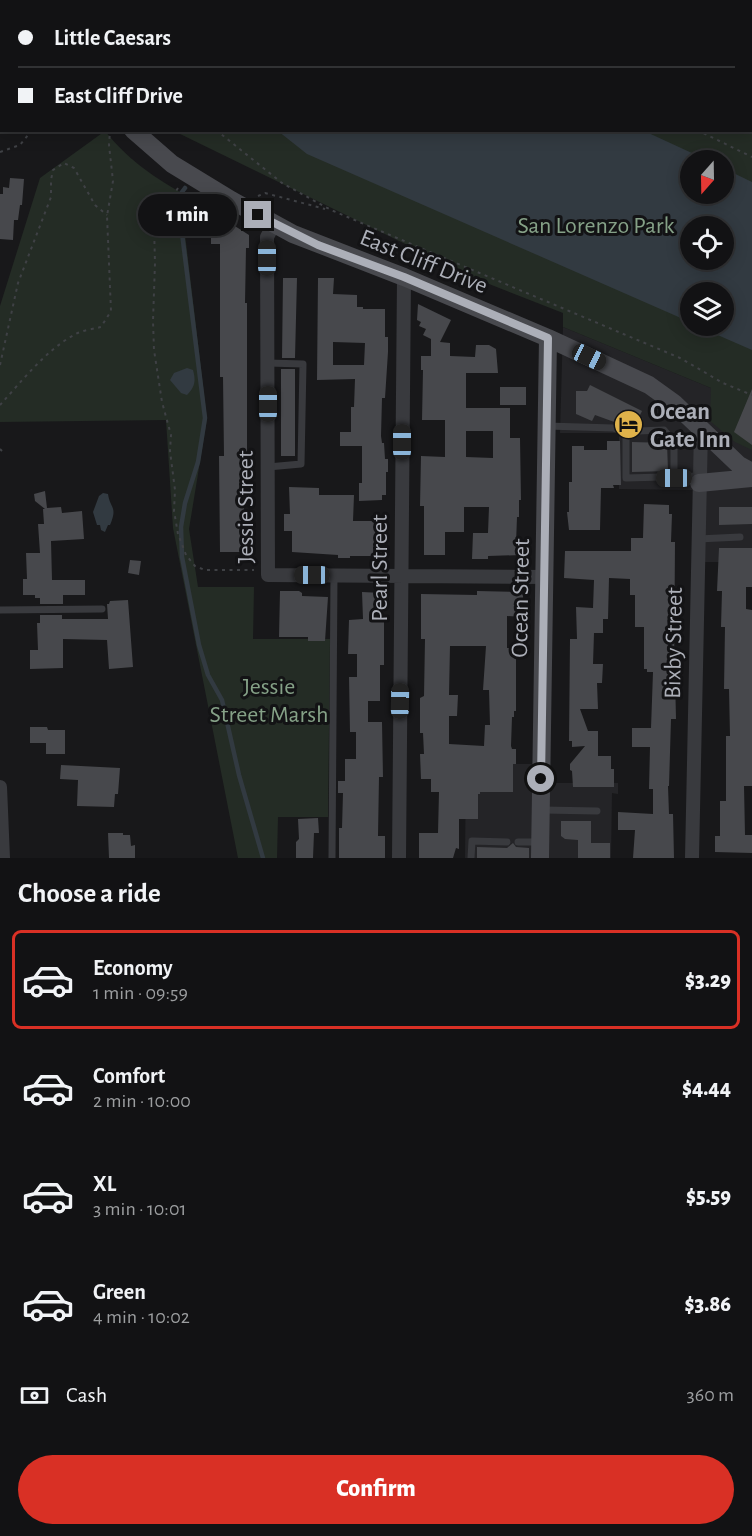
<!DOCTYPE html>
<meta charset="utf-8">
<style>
:root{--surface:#121214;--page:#1f2022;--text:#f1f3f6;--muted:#9c9ea0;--line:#313234;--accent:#d93025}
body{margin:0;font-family:"Alegreya Sans",sans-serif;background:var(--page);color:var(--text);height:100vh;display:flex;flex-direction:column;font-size:22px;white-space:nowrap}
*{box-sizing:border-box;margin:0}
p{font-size:20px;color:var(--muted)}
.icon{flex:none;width:33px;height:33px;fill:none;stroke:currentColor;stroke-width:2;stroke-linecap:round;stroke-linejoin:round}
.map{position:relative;height:858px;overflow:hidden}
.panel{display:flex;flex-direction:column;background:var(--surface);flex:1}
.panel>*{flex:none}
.banner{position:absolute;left:0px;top:0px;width:753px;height:132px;box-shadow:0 3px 15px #0003,0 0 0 2px var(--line);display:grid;align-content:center;height:132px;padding:0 18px;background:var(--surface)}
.needle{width:39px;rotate:200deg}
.controls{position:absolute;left:680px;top:150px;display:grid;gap:12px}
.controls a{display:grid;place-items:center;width:54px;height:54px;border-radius:50%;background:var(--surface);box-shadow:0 3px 15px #0003,0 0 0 2px var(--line);font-size:30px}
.end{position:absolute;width:27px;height:27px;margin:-14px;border:8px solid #acafb8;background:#111;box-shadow:0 0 0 3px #111}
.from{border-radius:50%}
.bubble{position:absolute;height:42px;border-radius:21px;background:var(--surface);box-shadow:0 3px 15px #0003,0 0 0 2px var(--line);font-size:20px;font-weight:800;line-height:42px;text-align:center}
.car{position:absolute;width:18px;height:36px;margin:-18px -9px;border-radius:8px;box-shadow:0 0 4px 2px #0007;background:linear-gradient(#222 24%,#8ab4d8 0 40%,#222 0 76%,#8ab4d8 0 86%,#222 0)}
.banner b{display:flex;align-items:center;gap:21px;height:57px;font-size:22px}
.banner b+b{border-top:2px solid var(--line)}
.banner i{width:15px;height:15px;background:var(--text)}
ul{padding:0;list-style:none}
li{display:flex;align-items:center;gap:18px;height:99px;margin:0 12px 9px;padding:0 6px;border:3px solid transparent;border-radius:9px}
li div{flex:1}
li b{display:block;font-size:22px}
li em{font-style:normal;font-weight:800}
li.current{border-color:var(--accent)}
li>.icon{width:54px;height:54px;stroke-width:1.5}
h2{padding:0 18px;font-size:27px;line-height:72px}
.pay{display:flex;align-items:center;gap:15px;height:66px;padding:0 18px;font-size:22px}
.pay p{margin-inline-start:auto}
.cta{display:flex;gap:12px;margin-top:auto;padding:12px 18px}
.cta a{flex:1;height:69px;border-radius:36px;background:var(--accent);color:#fff;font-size:24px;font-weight:800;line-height:69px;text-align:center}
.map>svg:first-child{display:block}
</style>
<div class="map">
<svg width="752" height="858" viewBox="0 0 752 858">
<rect width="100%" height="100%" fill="#18181a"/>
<!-- built -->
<path fill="#242427" d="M454,0H739L741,1L457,2Z
M563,327L711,388L742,395L752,399V562H695V490L619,489V433H560Z
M466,764H539V783H618V794L612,793L611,858H465Z"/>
<!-- green -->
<path fill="#242c25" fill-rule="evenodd" d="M744,130L752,134V450L735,442L710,421L711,388L563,327V313L479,280L174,131ZM690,160H723V194H690ZM690,226H723V260H690ZM690,292H723V326H690Z
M105,131C127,158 150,175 180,192L207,419L189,529L198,587H254L253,639H330L328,817H278L277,858H238L173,528L166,420L0,422V306L40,178Z"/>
<!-- water -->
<path fill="#323a41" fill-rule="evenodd" d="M122,0H380L382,1L122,2Z
M642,130L707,160H690V194H723V168L752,182V350L697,326H723V292H690V322L307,154L278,131ZM690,226H723V260H690Z
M187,368L193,370C196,381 195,387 187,395L181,393L170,380L174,373Z
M103,493L108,494C110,509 118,506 110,525H108L105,532L101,530L100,525H97L93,512L99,496Z"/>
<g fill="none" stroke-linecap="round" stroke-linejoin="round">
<!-- stream -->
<path stroke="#323a41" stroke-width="4.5" d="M0,84L2,82
M185,188L179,196V209L205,418L198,462L185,503L181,527L182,557L199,645L208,675L222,700L239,775L263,858"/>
</g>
<!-- building -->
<path fill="#47484c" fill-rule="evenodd" d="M10,178L24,179L22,205H20L18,220H14L13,240L0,239V194H3V187L9,188Z
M208,209L249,235V248H246L245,303H247V452H244V525H242V552H220L219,456H224L223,377H220V244H211V230H208Z
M283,278H297L295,358H282Z
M318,278H334L333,294L357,295V307H363V309H385V337H388V352L385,398H382L381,436L382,443H384L385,459H388V472H386V495H382V500L359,501V483H362V446H340V432H351V407H354L355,379L317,380ZM333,342L365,343L364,365H333Z
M418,304L451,320L440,342L450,343V356L475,357L476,345H489L496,349L498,373H466V408H510V438H520L521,500H519V517H517L516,544H521V555L488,556V559H472L473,533H488L489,507H464V532H445V555H424V506H420L421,456L445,457V420H422L423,370H421V356H431V339L423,335L426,329L419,326L421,322L417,320ZM466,431H493V458L466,457Z
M281,369H295V456H281Z
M590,385L642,411L639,417L643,419L640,425L635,427L632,431L628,427L595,415L592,421L576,414V391H587Z
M500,387H526V405H500Z
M752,389V445L734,432Z
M607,441H620L621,485H613L614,488H601L600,530H569L567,512H569V482H572V446H584V450H607Z
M632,442L667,443L668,471L632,472Z
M289,487L319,488V495H354L353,521H385V556H350V558H338V555L292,552V531H284V514H290Z
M45,491L47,508L61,507L62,513L82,511L84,539L51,541L52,580H85V595H63V604H40V598H35V595H23V579H27L26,553H40L38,524H44L43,509H45L35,501L34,494Z
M644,504L669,505V514H672L671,542H675L674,676H675L676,719H671L669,786H668L669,814H673L674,858H633L635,830H618V812L653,814V789H649L650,747H632V728H651L653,672H647V669H644V627H635V595H630V579L609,578L608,619H603V633H594L593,664H603L602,683H597L598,709H580L588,731H598V756H611V769H614V787H573L572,771L570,770V764L585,746L572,747V741H569L570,639H577L576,607L593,608L594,580L564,578L565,551H631V538H643Z
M719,507H752V524L719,525Z
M719,548H752V587H746V609L752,610V786H744L745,835H752V853L715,852V836H720V801H726V736H730L729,689H724L725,627H721L722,591H717Z
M130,560L141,561L139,575L128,573Z
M280,591H299L302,593V596L328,597L325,641H308V637H279Z
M477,591L523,592V617L507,616V648H516V711H514V717H512L511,746L512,749H516V764H513V792H480V794H478V819H459V849L456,848L453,858H419V833H438L439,792H431V779H421L420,754H424L423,733H420V698L424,696L425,639H421V594L477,595ZM450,646H486L483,690H489L490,725H485L484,746L449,744V716H457L458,695H449Z
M362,592L382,593V600H384V665H380V701H368V722H382L383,777H379L378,836H385V858H339V828H342L343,793H338V781H345V759H356V732H350L349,677H357V654H348L349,620L363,619Z
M128,600L133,667L109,669L107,640L63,639V668L30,669V650H38L37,623H40V615H62V619H108L107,604H109L110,601Z
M30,727H47L48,730H65V754H46V743H30Z
M61,765L120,768L118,794H115L114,807L77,806L78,780L60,779Z
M318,818L319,833H314L313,858H296V842L299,839L298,819Z
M561,821H591V843H610V858H578V840L565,839L561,836Z
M108,833H123V835H130L131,846L135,845V858H109Z
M513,843L516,847L529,848V858H477V847L507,848Z"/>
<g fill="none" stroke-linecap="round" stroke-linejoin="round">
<!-- path -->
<path stroke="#3f4145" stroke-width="2" stroke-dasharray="3 4.5" stroke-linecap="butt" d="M408,0L411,2
M0,123L2,122
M216,130L282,183L331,210L680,358L723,383L752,395
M697,130L752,157
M0,152L20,145L32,130
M178,188L154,226L155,263L153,321L154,350L162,402L171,435L170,451L175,490L174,511L178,534L186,555L195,566L205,570H254
M258,196L265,193L325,209
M0,365L18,283L51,197V180L53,170L64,163L74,168L95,205L107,215
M0,405C21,382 46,350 74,335C82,330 93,329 101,327L111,311L107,216L113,181L109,145L110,130
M0,449L2,451"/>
<!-- lane -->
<path stroke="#393a3e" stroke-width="7" d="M487,0L493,2
M268,363L303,364L301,464L268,467
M547,426L613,428L626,432V478L699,476
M638,431L664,430L674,442V478
M698,539L740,537
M0,610L102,609
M543,810L597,811
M518,842H540
M332,858L334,576
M471,858L472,841L507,842"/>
<!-- street -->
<path stroke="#393a3e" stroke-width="14" d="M274,224L267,237L268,575L545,577
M0,787L3,858
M399,858L404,277
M692,858L701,429"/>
<!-- secondary -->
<path stroke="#48494e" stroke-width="18" d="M722,0L724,2
M100,2V0
M133,130L172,164L231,200L293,234L404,277L548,338L649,385L674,403L739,465L752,472
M699,483L752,478
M540,858L548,338"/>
</g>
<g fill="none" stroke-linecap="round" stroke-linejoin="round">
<!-- route -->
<path stroke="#acafb8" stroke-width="8" d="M258,215L318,245L404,277L548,338L541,779"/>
</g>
<!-- icons -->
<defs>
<symbol id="hotel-disc" viewBox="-11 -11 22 22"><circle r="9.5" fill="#dfb24a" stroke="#131315"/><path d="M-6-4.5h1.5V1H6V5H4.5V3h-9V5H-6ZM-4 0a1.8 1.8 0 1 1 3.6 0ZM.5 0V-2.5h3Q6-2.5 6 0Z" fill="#111"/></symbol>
</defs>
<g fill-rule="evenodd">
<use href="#hotel-disc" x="612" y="408" width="33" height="33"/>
</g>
<g text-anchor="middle" stroke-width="6" stroke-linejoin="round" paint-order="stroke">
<!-- park labels -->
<g font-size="24" fill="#85a187" stroke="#131315">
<text x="596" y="233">San Lorenzo Park</text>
<text x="269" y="694">Jessie<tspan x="269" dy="28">Street Marsh</tspan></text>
</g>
<!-- street labels -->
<g font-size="24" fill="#acafb8" stroke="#131315">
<text transform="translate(424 261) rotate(22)" y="8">East Cliff Drive</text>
<text transform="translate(245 507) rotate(-90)" y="8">Jessie Street</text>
<text transform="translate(379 568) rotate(-90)" y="8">Pearl Street</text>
<text transform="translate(520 598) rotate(-89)" y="8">Ocean Street</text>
<text transform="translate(673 643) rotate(-89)" y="8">Bixby Street</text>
</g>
<!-- poi labels -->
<g font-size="24" font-weight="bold" fill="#acafb8" stroke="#131315" text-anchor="start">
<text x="650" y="419">Ocean<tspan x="650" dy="28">Gate Inn</tspan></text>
</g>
</g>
</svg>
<div class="controls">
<a><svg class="needle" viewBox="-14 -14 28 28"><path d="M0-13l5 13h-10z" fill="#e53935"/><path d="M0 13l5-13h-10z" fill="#9c9ea0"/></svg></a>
<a><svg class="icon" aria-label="locate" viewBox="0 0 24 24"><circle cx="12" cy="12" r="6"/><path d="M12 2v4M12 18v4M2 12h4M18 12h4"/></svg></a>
<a><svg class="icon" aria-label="layers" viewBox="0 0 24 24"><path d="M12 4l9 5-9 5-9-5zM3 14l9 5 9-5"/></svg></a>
</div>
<i class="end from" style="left:541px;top:779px"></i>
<i class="end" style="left:258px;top:215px"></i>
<div class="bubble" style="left:138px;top:194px;width:99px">1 min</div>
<i class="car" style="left:267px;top:258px;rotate:0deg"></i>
<i class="car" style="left:589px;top:357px;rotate:115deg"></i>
<i class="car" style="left:268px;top:404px;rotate:0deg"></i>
<i class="car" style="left:402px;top:442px;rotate:0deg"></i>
<i class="car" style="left:674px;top:478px;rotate:270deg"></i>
<i class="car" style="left:312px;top:575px;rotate:270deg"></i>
<i class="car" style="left:400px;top:701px;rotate:1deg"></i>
<div class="banner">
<b><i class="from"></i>Little Caesars</b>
<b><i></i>East Cliff Drive</b>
</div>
</div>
<section class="panel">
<h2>Choose a ride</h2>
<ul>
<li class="current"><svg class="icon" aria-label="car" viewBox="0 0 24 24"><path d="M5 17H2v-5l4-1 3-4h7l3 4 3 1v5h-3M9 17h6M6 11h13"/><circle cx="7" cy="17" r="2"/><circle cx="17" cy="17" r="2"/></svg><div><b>Economy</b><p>1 min · 09:59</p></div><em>$3.29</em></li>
<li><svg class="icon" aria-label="car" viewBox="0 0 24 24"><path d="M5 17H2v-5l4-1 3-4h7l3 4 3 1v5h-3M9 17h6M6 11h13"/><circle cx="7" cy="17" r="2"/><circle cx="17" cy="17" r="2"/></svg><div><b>Comfort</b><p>2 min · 10:00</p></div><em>$4.44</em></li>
<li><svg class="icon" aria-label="car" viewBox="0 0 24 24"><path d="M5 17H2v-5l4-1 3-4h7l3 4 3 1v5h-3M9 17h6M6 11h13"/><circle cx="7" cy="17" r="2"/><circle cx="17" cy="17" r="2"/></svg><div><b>XL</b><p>3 min · 10:01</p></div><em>$5.59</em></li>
<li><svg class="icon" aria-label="car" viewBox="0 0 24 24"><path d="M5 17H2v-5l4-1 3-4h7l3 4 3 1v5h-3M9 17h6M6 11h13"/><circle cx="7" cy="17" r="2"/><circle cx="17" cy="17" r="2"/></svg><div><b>Green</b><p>4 min · 10:02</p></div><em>$3.86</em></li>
</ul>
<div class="pay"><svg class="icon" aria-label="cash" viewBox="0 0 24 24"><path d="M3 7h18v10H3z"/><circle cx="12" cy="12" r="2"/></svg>Cash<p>360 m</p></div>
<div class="cta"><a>Confirm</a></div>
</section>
